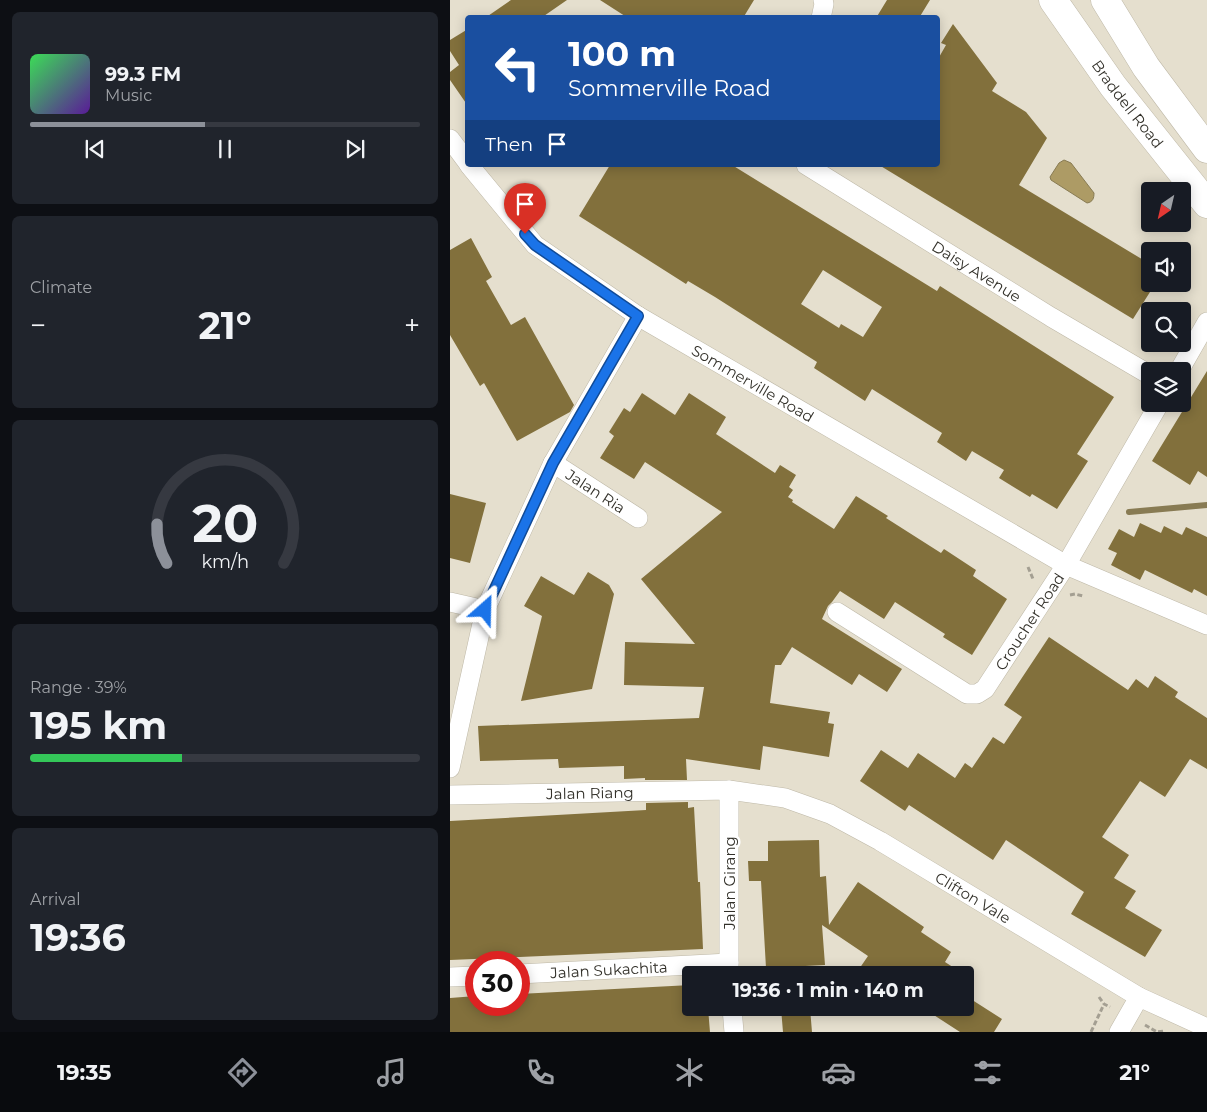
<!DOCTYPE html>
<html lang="en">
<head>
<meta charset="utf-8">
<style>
	body { margin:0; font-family:Montserrat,sans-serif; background:#20242c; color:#f1f3f6; height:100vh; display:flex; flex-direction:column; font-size:19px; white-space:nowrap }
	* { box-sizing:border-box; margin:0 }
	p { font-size:16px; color:#9ea1a6 }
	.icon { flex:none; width:28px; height:28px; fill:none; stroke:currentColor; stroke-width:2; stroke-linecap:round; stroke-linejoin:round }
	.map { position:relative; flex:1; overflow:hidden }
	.drawer { display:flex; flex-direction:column; gap:12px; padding:12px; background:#0d0f14; width:450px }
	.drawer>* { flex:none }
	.top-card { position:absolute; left:15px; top:15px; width:475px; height:152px; border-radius:5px; box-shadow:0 2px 12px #0003; background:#1a4fa0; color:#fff; overflow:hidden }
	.needle { width:32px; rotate:214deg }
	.fabs { position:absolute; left:691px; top:182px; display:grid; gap:10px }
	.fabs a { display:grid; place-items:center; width:50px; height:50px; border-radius:5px; background:#171b24; box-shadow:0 2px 12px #0003; font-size:25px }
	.speed { position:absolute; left:15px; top:951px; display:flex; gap:10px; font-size:25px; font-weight:700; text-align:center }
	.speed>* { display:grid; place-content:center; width:65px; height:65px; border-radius:50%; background:#171b24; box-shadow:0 2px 12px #0003; line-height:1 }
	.speed .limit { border:8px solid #d22; background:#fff; color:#111 }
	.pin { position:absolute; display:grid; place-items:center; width:42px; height:42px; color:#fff; margin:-51px -21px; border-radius:50% 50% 50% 0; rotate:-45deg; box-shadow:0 0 5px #0007 }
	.pin .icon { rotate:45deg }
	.me { position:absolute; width:55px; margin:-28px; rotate:25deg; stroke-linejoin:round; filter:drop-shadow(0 0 4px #0008) }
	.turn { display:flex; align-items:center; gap:18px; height:105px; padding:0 20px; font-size:22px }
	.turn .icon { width:65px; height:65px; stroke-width:2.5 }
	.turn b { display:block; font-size:35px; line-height:42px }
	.then { display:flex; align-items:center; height:48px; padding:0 20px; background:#0003; gap:10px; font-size:19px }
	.big { font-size:38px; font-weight:700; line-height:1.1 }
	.drawer .tile { flex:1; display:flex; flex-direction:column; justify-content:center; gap:8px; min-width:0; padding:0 18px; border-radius:8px; background:#20242c }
	.drawer .dial { align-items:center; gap:0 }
	.dial svg { height:130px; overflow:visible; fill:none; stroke:#363941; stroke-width:7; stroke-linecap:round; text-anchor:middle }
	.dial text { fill:#f1f3f6; stroke:none }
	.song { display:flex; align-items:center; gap:15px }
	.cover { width:60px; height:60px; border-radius:8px; background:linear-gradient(135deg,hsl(130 70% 55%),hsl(270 70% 35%)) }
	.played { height:5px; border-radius:2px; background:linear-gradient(90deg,#8c9099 45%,#363941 45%) }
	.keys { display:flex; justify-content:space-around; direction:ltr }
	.heat { display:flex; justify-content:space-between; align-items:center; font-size:28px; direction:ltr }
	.charge { height:8px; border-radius:4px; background:linear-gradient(90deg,#34c759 39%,#363941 0) }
	.trip { position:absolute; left:232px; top:966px; width:292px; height:50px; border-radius:5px; background:#171b24; box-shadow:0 2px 12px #0003; font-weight:700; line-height:50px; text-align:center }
	.dock { display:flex; height:80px; justify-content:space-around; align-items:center; background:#090b0e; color:#9ea1a6 }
	.dock .icon { width:35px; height:35px }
	.dock .selected { color:#8c9099 }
	.dock b { font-size:22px; color:#f1f3f6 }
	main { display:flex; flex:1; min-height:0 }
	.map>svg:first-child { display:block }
</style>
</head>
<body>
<main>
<section class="drawer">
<div class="tile">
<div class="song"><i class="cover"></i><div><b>99.3 FM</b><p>Music</p></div></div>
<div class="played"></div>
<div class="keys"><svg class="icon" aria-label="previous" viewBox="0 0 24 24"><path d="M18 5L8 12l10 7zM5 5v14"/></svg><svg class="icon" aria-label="pause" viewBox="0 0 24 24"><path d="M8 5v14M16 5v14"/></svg><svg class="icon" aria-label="next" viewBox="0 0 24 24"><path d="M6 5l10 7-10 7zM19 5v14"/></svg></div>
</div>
<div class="tile"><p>Climate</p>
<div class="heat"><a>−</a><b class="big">21°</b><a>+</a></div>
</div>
<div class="tile dial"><svg viewBox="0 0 100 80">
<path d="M14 69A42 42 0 1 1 86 69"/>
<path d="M14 69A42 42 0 0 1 8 45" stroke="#8c9099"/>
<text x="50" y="56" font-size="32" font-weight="700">20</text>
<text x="50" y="72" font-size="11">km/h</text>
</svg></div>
<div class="tile"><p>Range · 39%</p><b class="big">195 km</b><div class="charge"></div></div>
<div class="tile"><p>Arrival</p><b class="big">19:36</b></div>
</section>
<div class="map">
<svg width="757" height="1032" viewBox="0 0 757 1032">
	<rect width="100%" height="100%" fill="#e5dfce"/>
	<path fill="#ad9b65" stroke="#887b53" d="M 614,160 L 621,163 L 644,193 C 644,198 643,202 637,203 L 601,180 L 600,177 L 609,163 Z"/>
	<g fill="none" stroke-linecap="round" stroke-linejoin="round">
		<path stroke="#887b53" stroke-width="6" d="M 679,512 L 757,505"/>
	</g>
	<path fill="#82703c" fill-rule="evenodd" d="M 61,0 L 117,0 L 91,18 L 35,18 Z
		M 150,0 L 304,0 L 293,18 L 178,18 Z
		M 437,0 L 480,0 L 469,18 L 426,18 Z
		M 503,24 L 547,83 L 542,91 L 576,112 L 597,138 L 569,185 L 700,264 L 700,292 L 683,319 L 429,165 L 488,165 L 488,59 L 496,45 L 491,43 Z
		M 18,29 L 18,106 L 0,80 L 0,72 L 9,65 L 0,51 L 0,40 Z
		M 160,165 L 282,165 L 487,291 L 490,286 L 664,397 L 627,454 L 638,461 L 607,509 L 582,494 L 580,497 L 549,478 L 554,470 L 522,451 L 516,461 L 487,442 L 492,433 L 422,389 L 415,401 L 364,368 L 367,362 L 265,297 L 238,281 L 236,284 L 129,216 ZM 373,270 L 432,307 L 413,337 L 391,324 L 389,328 L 351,304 Z
		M 21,238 L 42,277 L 36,281 L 61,325 L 75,317 L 124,405 L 120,412 L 67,441 L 34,383 L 30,386 L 0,335 L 0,250 Z
		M 757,371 L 757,477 L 748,471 L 740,485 L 702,461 Z
		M 192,393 L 225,415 L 239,393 L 276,417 L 266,434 L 325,473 L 330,465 L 346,475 L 339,487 L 343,490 L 338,497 L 343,500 L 342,502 L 384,529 L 406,496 L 438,516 L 436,518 L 491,553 L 494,549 L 526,570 L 523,576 L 557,599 L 522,655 L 493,637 L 495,634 L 445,602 L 434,619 L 390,591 L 382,602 L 378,606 L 372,619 L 452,669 L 437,692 L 409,674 L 402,685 L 342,647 L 331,665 L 325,665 L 320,703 L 380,712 L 378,723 L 384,724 L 379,757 L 313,746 L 310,770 L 236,759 L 237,780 L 195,780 L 195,778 L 174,779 L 174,766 L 109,768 L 108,759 L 30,761 L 28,726 L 249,718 L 254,687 L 174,685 L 175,642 L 245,644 L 191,579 L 272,512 L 195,462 L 184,479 L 150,458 L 164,436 L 159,432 L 174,408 L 180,412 Z
		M 0,494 L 36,503 L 20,563 L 0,558 Z
		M 690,523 L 711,533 L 714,526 L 732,535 L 736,527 L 757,537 L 757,596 L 744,589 L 742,593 L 695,570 L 690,580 L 661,565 L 667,553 L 658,549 L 669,529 L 684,537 Z
		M 138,572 L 159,585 L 164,594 L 142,689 L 71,701 L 92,616 L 74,606 L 91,576 L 124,595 Z
		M 599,637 L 678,690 L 686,679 L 698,688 L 705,676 L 728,692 L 725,697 L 757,718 L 757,769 L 740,759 L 715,797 L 690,781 L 652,837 L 679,855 L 664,878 L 686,891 L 675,908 L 712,930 L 695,957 L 621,914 L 634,892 L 556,840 L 543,860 L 459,805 L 455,811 L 410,781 L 431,750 L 458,768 L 468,753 L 505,778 L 515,763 L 522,768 L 543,737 L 554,744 L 572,717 L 554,705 Z
		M 238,802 L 238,808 L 244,807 L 248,882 L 250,882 L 253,949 L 0,960 L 0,821 L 196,810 L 196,803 Z
		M 369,840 L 370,877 L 376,876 L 379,925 L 408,882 L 474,927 L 471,932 L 501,952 L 495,962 L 515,975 L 405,975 L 418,956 L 372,925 L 375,965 L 316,968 L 311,881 L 299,881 L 298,861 L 318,861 L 318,841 Z
		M 241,985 L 241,1008 L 258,1008 L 260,1032 L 0,1032 L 0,998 L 26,996 L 26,1005 L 69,1005 L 69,994 Z
		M 516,996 L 552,1019 L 544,1032 L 510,1032 L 473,1008 L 516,1008 Z
		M 331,1008 L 360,1008 L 362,1032 L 333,1032 Z"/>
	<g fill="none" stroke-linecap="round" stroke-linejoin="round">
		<defs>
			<g id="minor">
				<path d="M 371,18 L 374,4 L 373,0"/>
				<path d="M 0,139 L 18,163"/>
				<path id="s1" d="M 19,165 L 85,245 L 188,316 L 616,565 L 757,625"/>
				<path id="s2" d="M 356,165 L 601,317 L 700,375"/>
				<path d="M 729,371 L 757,322"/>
				<path id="s3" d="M 103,463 L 188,518"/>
				<path d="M 0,602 L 35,610"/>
				<path id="s4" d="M 387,612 L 517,694 L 527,694 L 535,689 L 616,565 L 709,404"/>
				<path d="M 0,768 L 35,610 L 103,463 L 188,316"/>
				<path d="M 279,790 L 279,974"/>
				<path id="s5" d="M 0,795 L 279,790 L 335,798 L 380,814 L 430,841 L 689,997 L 757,1028"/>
				<path id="s6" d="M 69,974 L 279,963"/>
				<path d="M 0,977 L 26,976"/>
				<path d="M 282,1008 L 284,1032"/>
				<path d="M 669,1032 L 689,997"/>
			</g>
			<g id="trunk">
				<path id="s7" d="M 603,0 L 663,86 L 757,204"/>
				<path d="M 655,0 L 696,67 L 757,149"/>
			</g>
		</defs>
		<use href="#minor" stroke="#beb8a7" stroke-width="20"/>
		<use href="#trunk" stroke="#beb8a7" stroke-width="29"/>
		<path stroke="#a49f92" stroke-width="3" stroke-dasharray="5 2.5" stroke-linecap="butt" d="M 578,567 L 583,579
			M 620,595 L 625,594 L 633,596
			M 649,997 L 654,1004 L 660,1007
			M 695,1025 L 707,1032 L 714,1031
			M 641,1032 L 654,1004"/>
		<use href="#minor" stroke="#fff" stroke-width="19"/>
		<use href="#trunk" stroke="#fff" stroke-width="28"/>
	</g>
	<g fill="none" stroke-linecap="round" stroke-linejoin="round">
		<defs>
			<path id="route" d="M 35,610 L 103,463 L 188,316 L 85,245 L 75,234"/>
		</defs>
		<use href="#route" stroke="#114b97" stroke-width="12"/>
		<use href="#route" stroke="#1a73e8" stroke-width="9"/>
	</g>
	<g text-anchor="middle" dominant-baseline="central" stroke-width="5" stroke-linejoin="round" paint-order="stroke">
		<g font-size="15" fill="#323029" stroke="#fff">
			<text stroke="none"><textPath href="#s7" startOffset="128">Braddell Road</textPath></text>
			<text stroke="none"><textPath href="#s2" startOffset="201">Daisy Avenue</textPath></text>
			<text stroke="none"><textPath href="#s1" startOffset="362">Sommerville Road</textPath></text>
			<text stroke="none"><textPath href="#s3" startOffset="51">Jalan Ria</textPath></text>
			<text stroke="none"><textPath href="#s4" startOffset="254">Croucher Road</textPath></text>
			<text stroke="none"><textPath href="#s5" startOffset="140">Jalan Riang</textPath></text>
			<text transform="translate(279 883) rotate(-90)">Jalan Girang</text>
			<text stroke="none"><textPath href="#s5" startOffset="549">Clifton Vale</textPath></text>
			<text stroke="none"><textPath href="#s6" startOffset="90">Jalan Sukachita</textPath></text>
		</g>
	</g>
</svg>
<div class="fabs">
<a><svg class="needle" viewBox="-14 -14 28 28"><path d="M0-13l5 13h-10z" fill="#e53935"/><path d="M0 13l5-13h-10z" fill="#9ea1a6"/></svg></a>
<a><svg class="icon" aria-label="sound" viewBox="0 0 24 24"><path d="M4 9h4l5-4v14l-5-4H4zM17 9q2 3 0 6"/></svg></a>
<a><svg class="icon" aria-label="search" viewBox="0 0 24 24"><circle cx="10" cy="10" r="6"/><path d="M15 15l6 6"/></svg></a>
<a><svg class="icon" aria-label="layers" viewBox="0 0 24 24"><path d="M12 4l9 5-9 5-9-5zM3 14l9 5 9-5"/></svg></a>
</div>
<div class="speed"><div class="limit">30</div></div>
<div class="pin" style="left:75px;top:234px;background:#d93025"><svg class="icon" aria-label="arrive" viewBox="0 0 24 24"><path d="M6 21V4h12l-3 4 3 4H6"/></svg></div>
<svg class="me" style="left:35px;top:610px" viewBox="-20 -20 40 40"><path d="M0-17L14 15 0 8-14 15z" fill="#1a73e8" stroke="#fff" stroke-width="4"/></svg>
<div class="trip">19:36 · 1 min · 140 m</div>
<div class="top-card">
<div class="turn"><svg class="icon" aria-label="left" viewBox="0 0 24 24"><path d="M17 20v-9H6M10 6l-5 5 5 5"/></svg><div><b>100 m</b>Sommerville Road</div></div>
<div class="then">Then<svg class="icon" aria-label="arrive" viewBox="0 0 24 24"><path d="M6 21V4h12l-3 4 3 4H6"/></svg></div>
</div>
</div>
</main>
<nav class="dock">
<b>19:35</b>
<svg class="icon selected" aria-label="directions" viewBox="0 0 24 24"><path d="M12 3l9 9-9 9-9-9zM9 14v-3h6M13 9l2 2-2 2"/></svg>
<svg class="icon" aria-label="music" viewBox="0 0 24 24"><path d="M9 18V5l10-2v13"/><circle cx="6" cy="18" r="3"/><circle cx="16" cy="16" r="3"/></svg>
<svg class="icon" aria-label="phone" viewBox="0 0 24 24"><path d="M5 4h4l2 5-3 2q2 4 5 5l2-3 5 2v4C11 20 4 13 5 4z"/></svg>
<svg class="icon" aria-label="climate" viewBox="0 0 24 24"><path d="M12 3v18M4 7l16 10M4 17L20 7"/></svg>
<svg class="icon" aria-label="car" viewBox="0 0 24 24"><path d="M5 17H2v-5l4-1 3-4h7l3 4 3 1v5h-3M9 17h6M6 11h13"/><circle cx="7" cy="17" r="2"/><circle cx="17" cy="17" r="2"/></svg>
<svg class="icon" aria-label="filters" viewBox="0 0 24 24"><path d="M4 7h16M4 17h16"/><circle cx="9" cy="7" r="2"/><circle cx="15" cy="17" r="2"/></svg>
<b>21°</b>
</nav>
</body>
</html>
